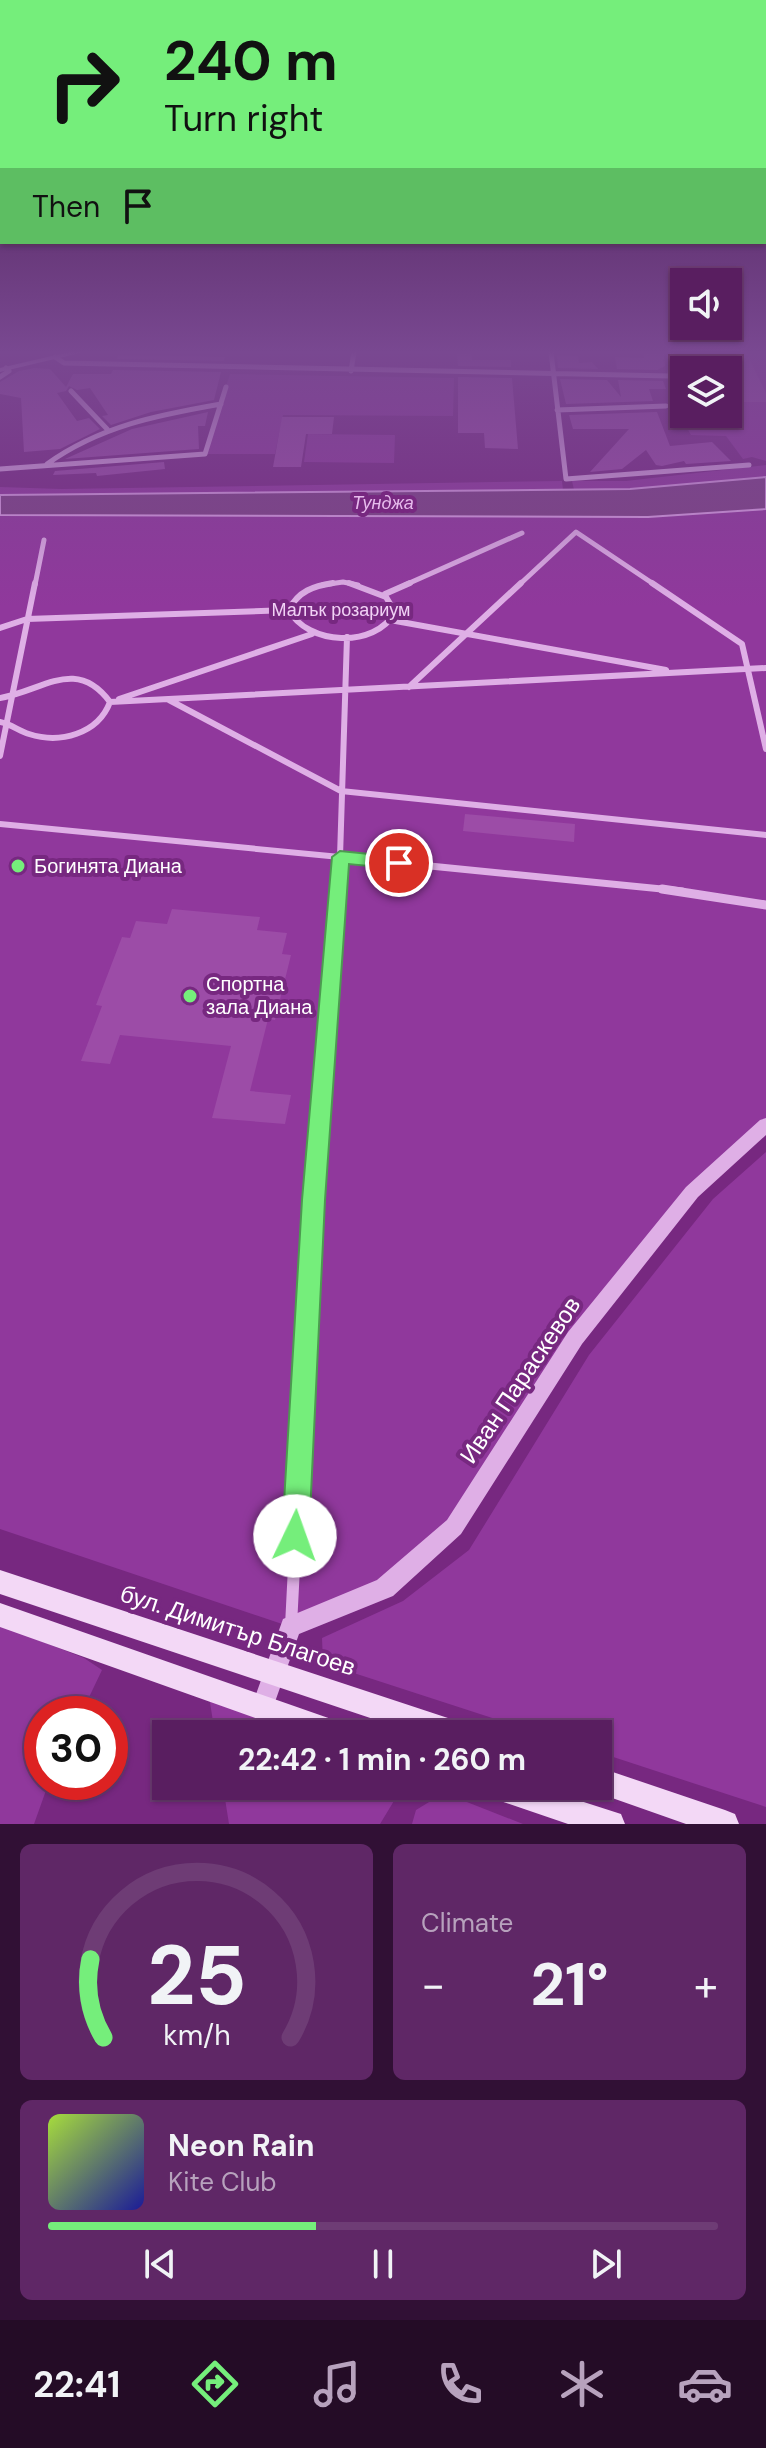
<!DOCTYPE html>
<html lang="en">
<head>
<meta charset="utf-8">
<style>
	body { margin:0; font-family:"DM Sans",sans-serif; background:#5f2766; color:#f1f3f6; height:100vh; display:flex; flex-direction:column; font-size:30px; white-space:nowrap }
	* { box-sizing:border-box; margin:0 }
	p { font-size:26px; color:#b7a2bd }
	.icon { flex:none; width:44px; height:44px; fill:none; stroke:currentColor; stroke-width:2; stroke-linecap:round; stroke-linejoin:round }
	.map { position:relative; height:1824px; overflow:hidden }
	.drawer { display:flex; flex-direction:column; gap:20px; padding:20px; background:#311035; flex:1 }
	.drawer>* { flex:none }
	.guide { position:absolute; left:0px; top:0px; width:766px; height:244px; box-shadow:0 2px 6px #0004,0 0 0 2px #6e3c75; background:#75ee7b; color:#111; overflow:hidden }
	.buttons { position:absolute; left:670px; top:268px; display:grid; gap:16px }
	.buttons a { display:grid; place-items:center; width:72px; height:72px; border-radius:0px; background:#591e60; box-shadow:0 2px 6px #0004,0 0 0 2px #6e3c75; font-size:40px }
	.speed { position:absolute; left:24px; top:1696px; display:flex; gap:16px; font-size:40px; font-weight:700; text-align:center }
	.speed>* { display:grid; place-content:center; width:104px; height:104px; border-radius:50%; background:#591e60; box-shadow:0 2px 6px #0004,0 0 0 2px #6e3c75; line-height:1 }
	.speed .limit { border:12px solid #d22; background:#fff; color:#111 }
	.pin { position:absolute; display:grid; place-items:center; width:68px; height:68px; color:#fff; margin:-34px; border:4px solid #fff; border-radius:50%; box-shadow:0 2px 8px #0007 }
	.me { position:absolute; width:88px; margin:-44px; rotate:3deg; stroke-linejoin:round; filter:drop-shadow(0 0 6px #0008) }
	.turn { display:flex; align-items:center; gap:28px; height:168px; padding:0 32px; font-size:36px }
	.turn .icon { width:104px; height:104px; stroke-width:2.5 }
	.turn b { display:block; font-size:56px; line-height:68px }
	.then { display:flex; align-items:center; height:76px; padding:0 32px; background:#0003; gap:16px; font-size:30px }
	.big { font-size:60px; font-weight:700; line-height:1.1 }
	.drawer .tile { flex:1; display:flex; flex-direction:column; justify-content:center; gap:12px; min-width:0; padding:0 28px; border-radius:12px; background:#5f2766 }
	.drawer .dial { align-items:center; gap:0 }
	.dial svg { height:208px; overflow:visible; fill:none; stroke:#6e3c75; stroke-width:7; stroke-linecap:round; text-anchor:middle }
	.dial text { fill:#f1f3f6; stroke:none }
	.song { display:flex; align-items:center; gap:24px }
	.cover { width:96px; height:96px; border-radius:12px; background:linear-gradient(135deg,hsl(80 70% 55%),hsl(240 70% 35%)) }
	.played { height:8px; border-radius:4px; background:linear-gradient(90deg,#75ee7b 40%,#6e3c75 40%) }
	.keys { display:flex; justify-content:space-around; direction:ltr }
	.heat { display:flex; justify-content:space-between; align-items:center; font-size:44px; direction:ltr }
	.drawer .tiles { flex:1; display:grid; gap:20px; grid-template-columns:1fr 1fr }
	.tile:last-child { grid-column:span 2 }
	.trip { position:absolute; left:152px; top:1720px; width:460px; height:80px; border-radius:0px; background:#591e60; box-shadow:0 2px 6px #0004,0 0 0 2px #6e3c75; font-weight:700; line-height:80px; text-align:center }
	.tabs { display:flex; height:128px; justify-content:space-around; align-items:center; background:#240c26; color:#b7a2bd }
	.tabs .icon { width:56px; height:56px }
	.tabs .active { color:#75ee7b }
	.tabs b { font-size:36px; color:#f1f3f6 }
	.map>svg:first-child { display:block }
</style>
</head>
<body>
<div class="map">
<svg width="766" height="1824" viewBox="0 0 766 1824">
	<rect width="100%" height="100%" fill="#772880"/>
	<path fill="#90389c" fill-rule="evenodd" d="M 672,352 L 766,352 L 766,461 L 752,457 L 743,459 L 726,436 L 691,435 L 670,398 ZM 684,370 L 728,370 L 728,414 L 684,414 Z
		M 230,374 L 454,378 L 453,416 L 283,415 L 275,454 L 205,454 Z
		M 308,434 L 395,435 L 394,463 L 304,462 Z
		M 766,465 L 766,477 L 630,489 L 574,490 L 572,481 L 626,481 Z
		M 562,481 L 563,490 L 0,495 L 0,487 L 61,489 Z
		M 766,509 L 766,1125 L 692,1192 L 575,1338 L 454,1527 L 385,1588 L 291,1627 L 0,1529 L 0,515 L 648,517 Z
		M 766,1152 L 766,1807 L 598,1752 L 598,1734 L 542,1734 L 323,1663 L 322,1638 L 403,1601 L 469,1550 L 589,1355 L 713,1199 Z
		M 0,1625 L 84,1658 L 102,1670 L 81,1714 L 42,1714 L 42,1782 L 49,1782 L 34,1824 L 0,1824 Z
		M 208,1690 L 336,1734 L 215,1734 Z
		M 223,1786 L 403,1786 L 380,1824 L 229,1824 Z
		M 444,1793 L 523,1824 L 412,1824 L 416,1810 Z"/>
	<path fill="#7c4283" stroke="#dda4e6" stroke-width="2" d="M 766,477 L 766,509 L 648,517 L 0,515 L 0,495 L 630,489 Z"/>
	<path fill="#9c4ca7" d="M 457,352 L 471,352 L 472,360 L 511,360 L 511,367 L 458,366 Z
		M 644,352 L 664,352 L 665,366 L 657,370 L 617,369 L 615,357 L 644,358 Z
		M 714,352 L 746,352 L 766,393 L 766,402 L 736,402 L 728,383 L 728,370 L 722,370 Z
		M 118,355 L 193,356 L 225,357 L 224,361 L 117,359 Z
		M 557,355 L 578,356 L 579,363 L 592,362 L 598,369 L 558,368 Z
		M 34,368 L 50,369 L 66,387 L 73,374 L 111,374 L 113,370 L 221,372 L 214,400 L 151,412 L 111,425 L 102,416 L 108,415 L 90,388 L 77,390 L 69,386 L 66,391 L 57,393 L 77,421 L 89,418 L 100,429 L 60,449 L 24,452 L 21,398 L 0,394 L 0,382 L 19,371 Z
		M 458,377 L 512,378 L 518,449 L 485,448 L 484,433 L 458,433 Z
		M 560,379 L 607,380 L 621,397 L 618,380 L 663,381 L 666,389 L 649,389 L 653,401 L 566,404 Z
		M 208,412 L 205,426 L 198,426 L 199,449 L 65,459 L 132,429 Z
		M 657,412 L 670,446 L 712,442 L 731,461 L 686,464 L 684,461 L 662,466 L 656,465 L 646,450 L 622,469 L 590,472 L 629,429 L 573,429 L 569,415 Z
		M 282,417 L 334,417 L 332,434 L 306,434 L 301,467 L 273,467 Z
		M 164,462 L 165,469 L 97,476 L 96,473 L 53,475 L 55,471 Z
		M 465,814 L 575,824 L 574,842 L 463,831 Z
		M 172,909 L 260,917 L 257,930 L 287,933 L 282,954 L 291,955 L 275,1020 L 268,1019 L 250,1091 L 291,1095 L 285,1124 L 212,1118 L 231,1046 L 120,1035 L 110,1064 L 81,1061 L 102,1006 L 96,1005 L 122,937 L 130,938 L 136,921 L 167,924 Z"/>
	<g fill="none" stroke-linecap="round" stroke-linejoin="round">
		<path stroke="#dfafe6" stroke-width="5" d="M 35,585 L 44,540
			M 322,585 L 343,582 L 358,585
			M 405,585 L 522,533
			M 519,585 L 576,532 L 655,585"/>
		<path stroke="#dfafe6" stroke-width="6" d="M 333,583 C 314,586 298,591 289,610 C 307,645 375,649 395,612 L 386,597 L 349,583
			M 652,583 L 742,644 L 766,749
			M 385,594 L 410,583
			M 390,620 L 666,670
			M 0,628 L 27,619 L 289,610
			M 409,687 L 521,583
			M 0,698 C 43,691 76,656 110,702 C 98,734 60,744 29,734 C 19,731 11,724 0,722
			M 119,699 L 312,634
			M 169,700 L 341,791 L 766,835
			M 110,702 L 766,668
			M 0,756 L 35,583
			M 0,824 L 340,857 L 347,637"/>
		<path stroke="#dfafe6" stroke-width="5" d="M 551,352 L 566,479 L 749,465
			M 55,357 L 64,363 L 670,376 L 672,352
			M 351,371 L 354,352
			M 0,377 L 9,371 L 6,368
			M 71,391 L 107,429
			M 557,410 L 666,406
			M 47,464 C 100,426 158,415 221,404
			M 0,469 L 205,454 L 226,387"/>
		<path stroke="#dfafe6" stroke-width="7" d="M 337,891 L 340,857 L 682,891"/>
		<path stroke="#dfafe6" stroke-width="9" d="M 662,889 L 766,905
			M 308,1294 L 337,889"/>
		<path stroke="#dfafe6" stroke-width="12" d="M 291,1626 L 308,1292"/>
		<path fill="#dfafe6" fill-rule="evenodd" d="M 69,352 L 84,352 L 0,372 L 0,368 Z
			M 766,1118 L 766,1135 L 698,1197 L 582,1344 L 461,1534 L 393,1596 L 299,1634 L 270,1716 L 262,1719 L 254,1716 L 251,1708 L 283,1619 L 377,1580 L 447,1520 L 568,1332 L 686,1187 L 760,1120 Z"/>
		<path fill="#f3d8f6" fill-rule="evenodd" d="M 0,1570 L 457,1721 L 466,1725 L 470,1734 L 418,1734 L 0,1594 Z
			M 0,1603 L 337,1721 L 346,1725 L 350,1734 L 300,1734 L 0,1627 Z
			M 598,1767 L 725,1810 L 735,1814 L 739,1824 L 686,1824 L 598,1793 L 589,1789 L 587,1786 L 598,1786 Z
			M 479,1786 L 534,1786 L 621,1814 L 625,1824 L 568,1824 L 483,1795 Z"/>
	</g>
	<linearGradient id="sky" x2="0" y2="1"><stop stop-color="#411646"/><stop offset="0.58" stop-color="#794891"/><stop offset="1" stop-color="#794891" stop-opacity="0"/></linearGradient>
	<rect width="766" height="607" fill="url(#sky)"/>
	<path fill="#75ee7b" stroke="#4c9b50" stroke-width="2" d="M 340,851 L 399,857 L 408,863 L 399,869 L 349,864 L 325,1200 L 309,1536 L 305,1545 L 295,1549 L 286,1545 L 282,1536 L 302,1200 L 332,857 Z"/>
	<g fill="#75ee7b" stroke="#772880" stroke-width="3">
		<circle cx="18" cy="866" r="8"/>
		<circle cx="190" cy="996" r="8"/>
	</g>
	<g text-anchor="middle" dominant-baseline="central" stroke-width="8" stroke-linejoin="round" paint-order="stroke">
		<g font-size="18" font-style="italic" fill="#e7bbed" stroke="#772880">
			<text x="383" y="503">Тунджа</text>
		</g>
		<g font-size="18" fill="#f1d2f5" stroke="#772880">
			<text x="341" y="610">Малък розариум</text>
		</g>
		<g font-size="20" fill="#fff" stroke="#772880" text-anchor="start">
			<text x="34" y="866">Богинята Диана</text>
			<text x="206" y="984">Спортна<tspan x="206" dy="23">зала Диана</tspan></text>
		</g>
		<g font-size="24" fill="#fff" stroke="#772880">
			<text transform="translate(520 1380) rotate(-56)">Иван Параскевов</text>
			<text transform="translate(238 1630) rotate(18)">бул. Димитър Благоев</text>
		</g>
	</g>
</svg>
<div class="buttons">
<a><svg class="icon" aria-label="sound" viewBox="0 0 24 24"><path d="M4 9h4l5-4v14l-5-4H4zM17 9q2 3 0 6"/></svg></a>
<a><svg class="icon" aria-label="layers" viewBox="0 0 24 24"><path d="M12 4l9 5-9 5-9-5zM3 14l9 5 9-5"/></svg></a>
</div>
<div class="speed"><div class="limit">30</div></div>
<div class="pin" style="left:399px;top:863px;background:#d93025"><svg class="icon" aria-label="arrive" viewBox="0 0 24 24"><path d="M6 21V4h12l-3 4 3 4H6"/></svg></div>
<svg class="me" style="left:295px;top:1536px" viewBox="-20 -20 40 40"><circle r="19" fill="#fff"/><path d="M0-13L10 11 0 6-10 11z" fill="#75ee7b"/></svg>
<div class="trip">22:42 · 1 min · 260 m</div>
<div class="guide">
<div class="turn"><svg class="icon" aria-label="right" viewBox="0 0 24 24"><path d="M7 20v-9h11M14 6l5 5-5 5"/></svg><div><b>240 m</b>Turn right</div></div>
<div class="then">Then<svg class="icon" aria-label="arrive" viewBox="0 0 24 24"><path d="M6 21V4h12l-3 4 3 4H6"/></svg></div>
</div>
</div>
<section class="drawer">
<div class="tiles">
<div class="tile dial"><svg viewBox="0 0 100 80">
<path d="M14 69A42 42 0 1 1 86 69"/>
<path d="M14 69A42 42 0 0 1 9 39" stroke="#75ee7b"/>
<text x="50" y="56" font-size="32" font-weight="700">25</text>
<text x="50" y="72" font-size="11">km/h</text>
</svg></div>
<div class="tile"><p>Climate</p>
<div class="heat"><a>−</a><b class="big">21°</b><a>+</a></div>
</div>
<div class="tile">
<div class="song"><i class="cover"></i><div><b>Neon Rain</b><p>Kite Club</p></div></div>
<div class="played"></div>
<div class="keys"><svg class="icon" aria-label="previous" viewBox="0 0 24 24"><path d="M18 5L8 12l10 7zM5 5v14"/></svg><svg class="icon" aria-label="pause" viewBox="0 0 24 24"><path d="M8 5v14M16 5v14"/></svg><svg class="icon" aria-label="next" viewBox="0 0 24 24"><path d="M6 5l10 7-10 7zM19 5v14"/></svg></div>
</div>
</div>
</section>
<nav class="tabs">
<b>22:41</b>
<svg class="icon active" aria-label="directions" viewBox="0 0 24 24"><path d="M12 3l9 9-9 9-9-9zM9 14v-3h6M13 9l2 2-2 2"/></svg>
<svg class="icon" aria-label="music" viewBox="0 0 24 24"><path d="M9 18V5l10-2v13"/><circle cx="6" cy="18" r="3"/><circle cx="16" cy="16" r="3"/></svg>
<svg class="icon" aria-label="phone" viewBox="0 0 24 24"><path d="M5 4h4l2 5-3 2q2 4 5 5l2-3 5 2v4C11 20 4 13 5 4z"/></svg>
<svg class="icon" aria-label="climate" viewBox="0 0 24 24"><path d="M12 3v18M4 7l16 10M4 17L20 7"/></svg>
<svg class="icon" aria-label="car" viewBox="0 0 24 24"><path d="M5 17H2v-5l4-1 3-4h7l3 4 3 1v5h-3M9 17h6M6 11h13"/><circle cx="7" cy="17" r="2"/><circle cx="17" cy="17" r="2"/></svg>
</nav>
</body>
</html>
